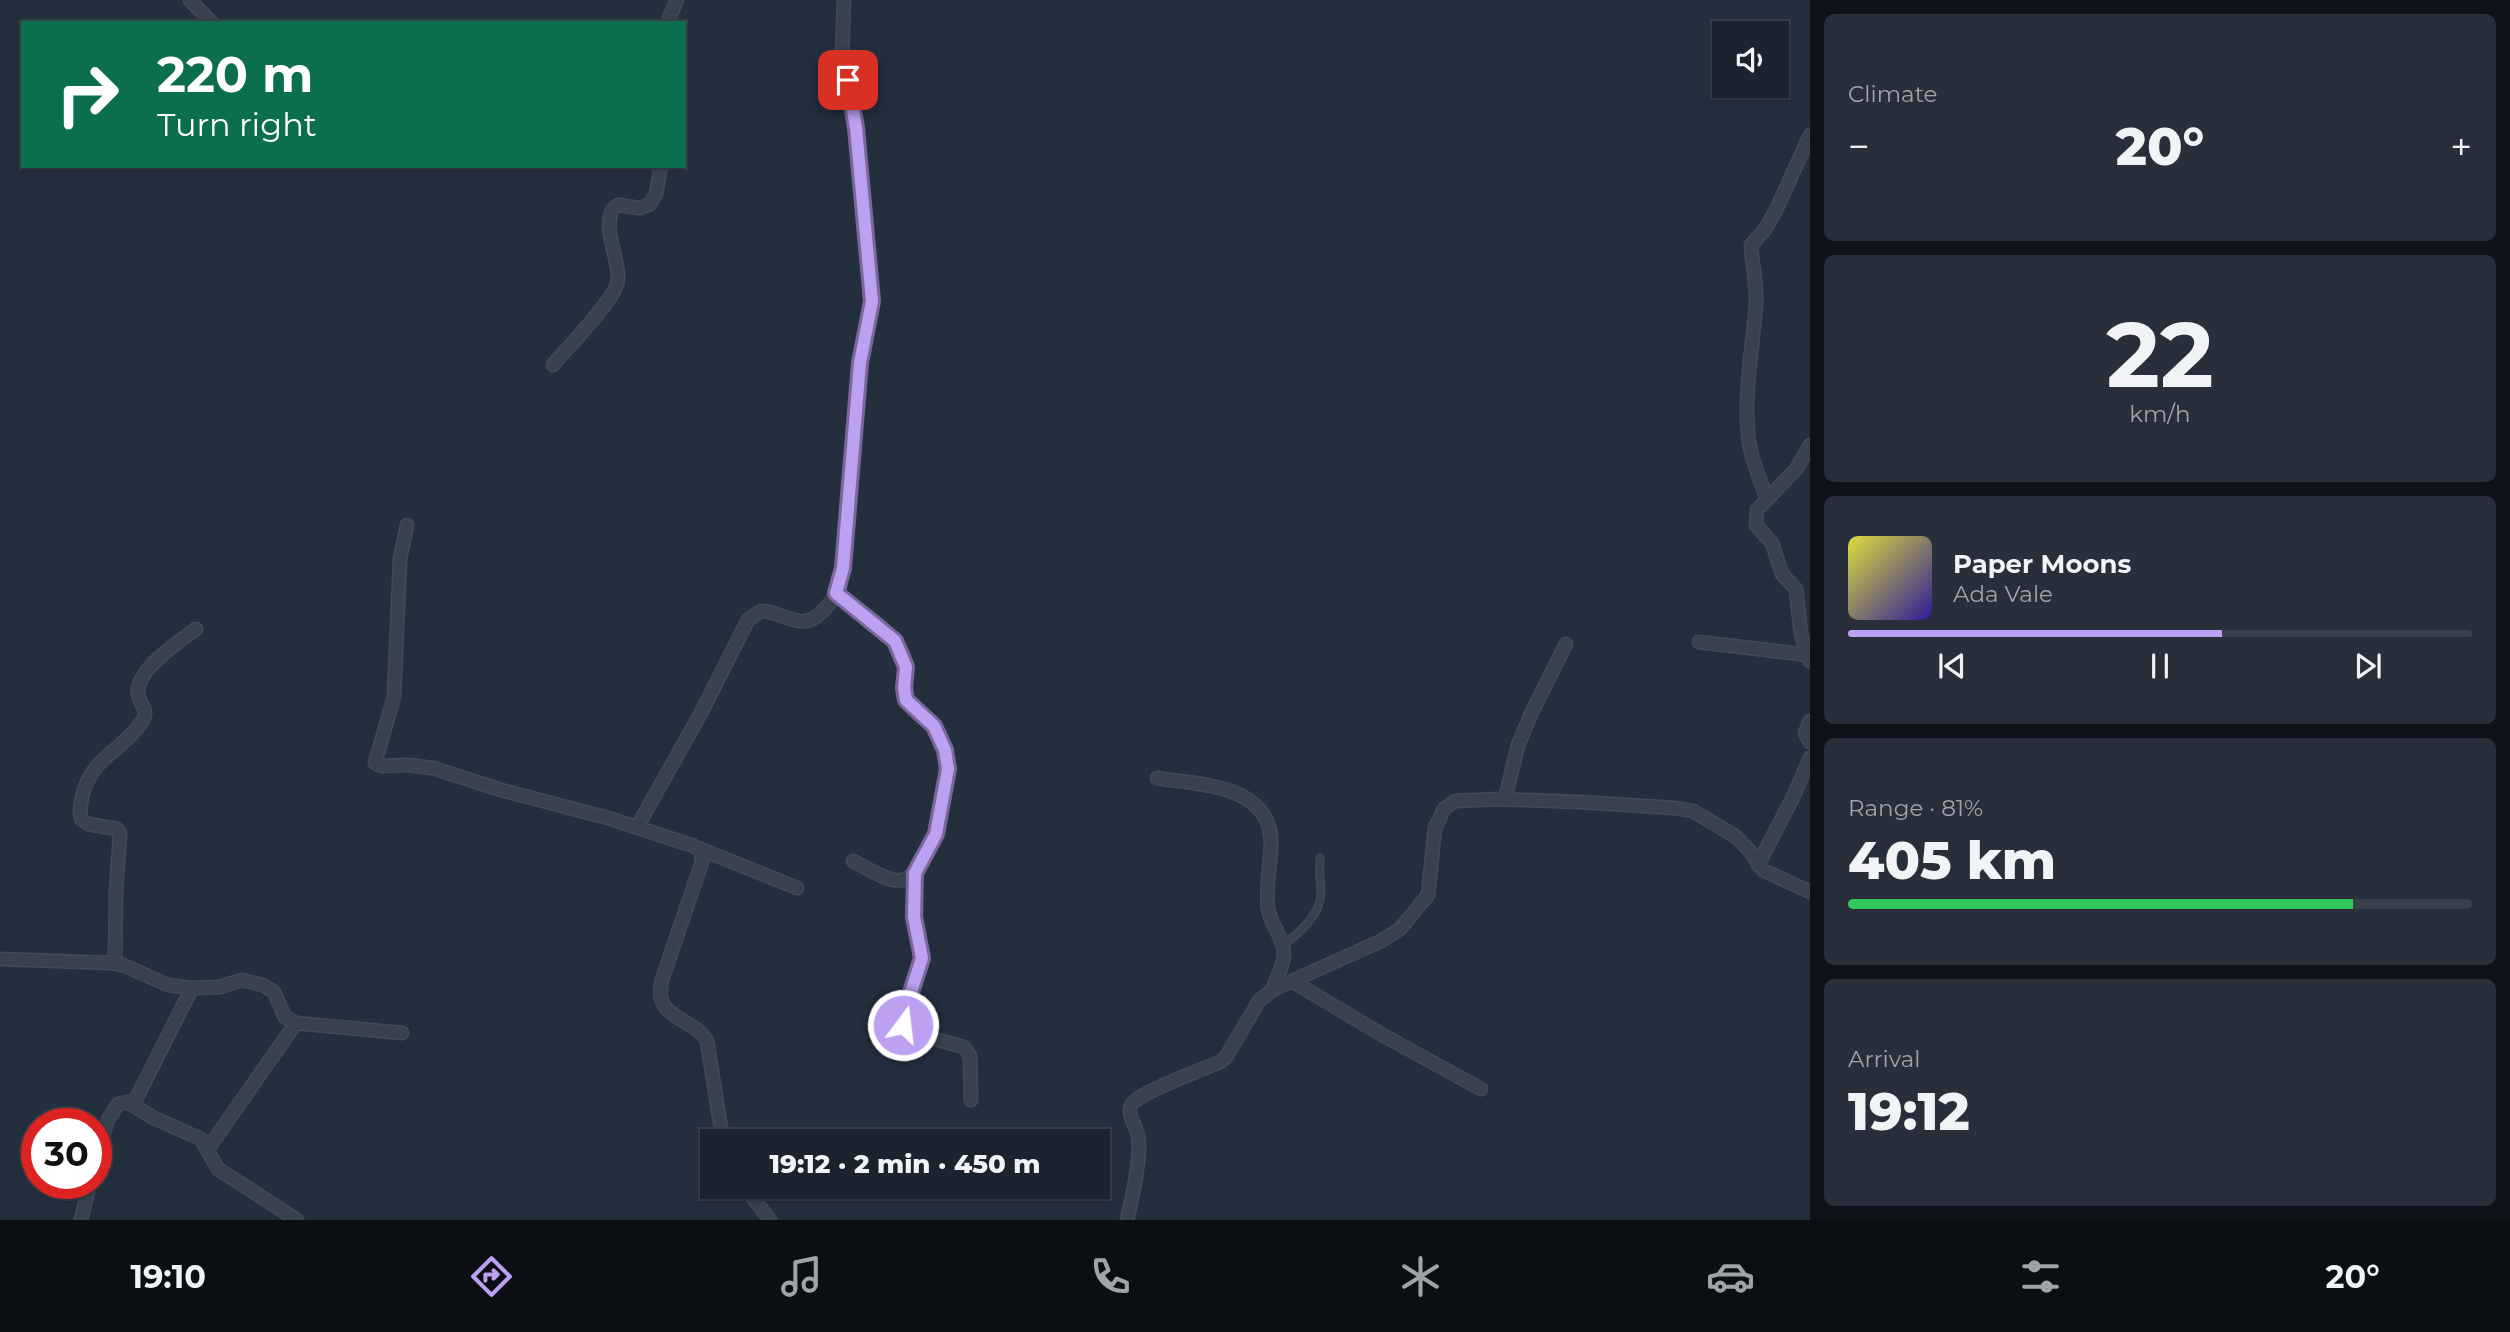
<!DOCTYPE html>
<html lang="en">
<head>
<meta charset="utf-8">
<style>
	body { margin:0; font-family:Montserrat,sans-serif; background:#282f3a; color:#f1f3f6; height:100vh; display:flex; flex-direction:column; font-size:26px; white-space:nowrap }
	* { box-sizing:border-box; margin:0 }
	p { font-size:23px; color:#a0a4aa }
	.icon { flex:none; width:38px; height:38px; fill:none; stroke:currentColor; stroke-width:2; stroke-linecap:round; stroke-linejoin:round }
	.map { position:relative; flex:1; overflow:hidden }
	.details { display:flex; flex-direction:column; gap:14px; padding:14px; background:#0f1319; width:700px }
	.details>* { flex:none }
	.hud { position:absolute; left:21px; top:21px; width:665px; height:147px; border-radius:0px; box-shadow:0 2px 5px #0004,0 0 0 2px #39404a; background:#0b6e4f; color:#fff; overflow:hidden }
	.controls { position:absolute; left:1712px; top:21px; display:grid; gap:14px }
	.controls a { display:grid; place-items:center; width:77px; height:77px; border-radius:0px; background:#1b232e; box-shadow:0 2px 5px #0004,0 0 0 2px #39404a; font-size:35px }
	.speed { position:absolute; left:21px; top:1108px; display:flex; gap:14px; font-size:35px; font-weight:700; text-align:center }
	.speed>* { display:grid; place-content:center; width:91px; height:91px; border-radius:50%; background:#1b232e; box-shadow:0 2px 5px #0004,0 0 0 2px #39404a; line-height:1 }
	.speed .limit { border:10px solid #d22; background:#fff; color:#111 }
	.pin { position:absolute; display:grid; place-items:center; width:60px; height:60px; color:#fff; margin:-30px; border-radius:14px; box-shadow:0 4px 10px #0006 }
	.me { position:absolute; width:77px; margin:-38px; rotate:15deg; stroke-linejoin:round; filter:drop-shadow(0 0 5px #0008) }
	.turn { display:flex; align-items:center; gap:24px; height:147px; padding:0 21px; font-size:32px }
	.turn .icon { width:91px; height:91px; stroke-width:2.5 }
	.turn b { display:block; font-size:49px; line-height:60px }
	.big { font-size:52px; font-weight:800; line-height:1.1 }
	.details .widget { flex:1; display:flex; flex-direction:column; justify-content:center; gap:10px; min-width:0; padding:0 24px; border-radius:10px; background:#282f3a }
	.details .dial { align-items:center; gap:0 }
	.dial b { font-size:91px; line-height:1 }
	.song { display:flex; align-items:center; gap:21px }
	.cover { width:84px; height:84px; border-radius:10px; background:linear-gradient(135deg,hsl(60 70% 55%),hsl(250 70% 35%)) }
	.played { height:7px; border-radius:4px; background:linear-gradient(90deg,#bca0f2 60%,#39404a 60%) }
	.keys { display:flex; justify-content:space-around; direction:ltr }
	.heat { display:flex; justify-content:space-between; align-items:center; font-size:38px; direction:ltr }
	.charge { height:10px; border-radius:5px; background:linear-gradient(90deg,#34c759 81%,#39404a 0) }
	.trip { position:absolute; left:700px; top:1129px; width:410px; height:70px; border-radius:0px; background:#1b232e; box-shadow:0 2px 5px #0004,0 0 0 2px #39404a; font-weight:800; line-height:70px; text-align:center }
	.tabs { display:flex; height:112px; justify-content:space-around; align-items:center; background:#0b0e12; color:#a0a4aa }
	.tabs .icon { width:49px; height:49px }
	.tabs .active { color:#bca0f2 }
	.tabs b { font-size:32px; color:#f1f3f6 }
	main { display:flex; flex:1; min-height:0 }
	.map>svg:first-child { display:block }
</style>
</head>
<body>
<main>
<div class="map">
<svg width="1810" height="1220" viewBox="0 0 1810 1220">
	<rect width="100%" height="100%" fill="#242f3e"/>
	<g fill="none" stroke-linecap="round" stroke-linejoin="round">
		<defs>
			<path id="lane" d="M 1283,945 C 1299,933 1321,915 1321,892 C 1320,880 1319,871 1320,858"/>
			<path id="street" d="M 190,0 L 212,23
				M 667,23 L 677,0
				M 553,365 C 567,348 617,298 618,280 C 619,257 603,232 612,210 L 618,205 L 640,208 L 650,204 L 656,194 L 661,166
				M 1810,445 L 1797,468 L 1757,510 L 1756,525 L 1772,543 L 1782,574 L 1796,589 L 1801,635 L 1810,661
				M 1767,500 C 1760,478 1749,455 1748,433 C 1744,390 1753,346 1756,304 C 1757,283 1752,265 1751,245 L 1766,228 L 1777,208 L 1810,135
				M 407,525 L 400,559 L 394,697 L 375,763 L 382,766 L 407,765 L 433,768 L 501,790 L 608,818 L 694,846 L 701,851 L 702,862 L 662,980 C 652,1020 691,1015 707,1041 L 723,1141
				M 836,593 C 859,611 901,634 906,664 C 908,676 901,689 907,701 C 916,717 935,722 942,740 C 954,768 937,872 902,880 C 888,883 866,867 853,861
				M 1699,642 L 1808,655
				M 1810,721 L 1805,733 L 1810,742
				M 1157,778 C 1200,785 1271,784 1271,843 C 1271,865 1265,887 1268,908 C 1270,925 1284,937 1284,954 C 1284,965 1276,979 1272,990
				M 1505,799 L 1518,745 L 1531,714 L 1566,644
				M 637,827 L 701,713 L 748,620 L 761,611 C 775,611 785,619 799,621 C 817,625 833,600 840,586 L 860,363 L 872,301 L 857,128 L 850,87 L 842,57 L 844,0
				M 698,848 L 797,888
				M 1758,865 L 1793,797 L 1810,758
				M 915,873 L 914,917 L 922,958 L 905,1011 L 903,1025 L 909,1032 L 964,1047 L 970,1056 L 971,1100
				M 0,959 L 111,963 L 123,965 L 168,985 L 192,988 L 219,987 L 242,980 L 263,985 L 274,992 L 285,1017 L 296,1023 L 402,1033
				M 115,963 L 116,891 L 120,833 L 117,829 L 88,824 L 81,819 C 79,810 81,802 83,793 C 94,755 124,750 143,720 C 149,709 140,705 138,695 C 134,671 179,641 196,629
				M 1292,981 L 1379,1033 L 1481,1089
				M 133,1105 L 192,988
				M 207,1150 L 296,1023
				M 96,1156 L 108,1120 L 118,1104 L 127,1102 L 154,1118 L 201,1139 L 218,1169 L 297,1220
				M 744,1186 L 770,1220
				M 81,1220 L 90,1183
				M 1127,1220 C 1132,1199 1142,1156 1138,1135 C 1136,1125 1126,1114 1132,1104 C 1142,1091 1202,1070 1220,1062 L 1226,1057 L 1259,1001 L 1272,990 L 1381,941 L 1400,929 L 1428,895 L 1435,828 L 1444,809 L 1455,801 L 1498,799 L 1580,802 L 1674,808 L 1693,811 L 1735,836 L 1749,850 L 1763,870 L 1810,892"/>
		</defs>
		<use href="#lane" stroke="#414a57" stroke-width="9"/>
		<use href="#street" stroke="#414a57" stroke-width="15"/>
		<use href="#lane" stroke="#38414e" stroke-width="6"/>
		<use href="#street" stroke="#38414e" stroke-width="12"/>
	</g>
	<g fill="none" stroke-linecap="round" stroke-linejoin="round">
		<defs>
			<path id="route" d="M 848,80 L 856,128 L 872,301 L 860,363 L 843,568 L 836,593 L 895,641 L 906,667 L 904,688 L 906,700 L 934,726 L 945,750 L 948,769 L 936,834 L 915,873 L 914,917 L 922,958 L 905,1011 L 903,1025"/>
		</defs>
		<use href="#route" stroke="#7a689d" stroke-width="18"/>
		<use href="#route" stroke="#bca0f2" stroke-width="12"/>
	</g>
</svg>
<div class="controls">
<a><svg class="icon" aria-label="sound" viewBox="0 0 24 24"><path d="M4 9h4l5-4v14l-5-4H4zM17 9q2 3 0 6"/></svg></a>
</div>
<div class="speed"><div class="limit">30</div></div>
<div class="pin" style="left:848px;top:80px;background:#d93025"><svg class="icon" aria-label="arrive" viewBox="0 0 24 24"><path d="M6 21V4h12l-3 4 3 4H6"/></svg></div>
<svg class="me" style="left:903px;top:1025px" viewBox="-20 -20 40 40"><circle r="17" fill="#bca0f2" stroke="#fff" stroke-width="3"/><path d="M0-11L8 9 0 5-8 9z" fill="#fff"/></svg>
<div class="trip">19:12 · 2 min · 450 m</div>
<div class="hud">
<div class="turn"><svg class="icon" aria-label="right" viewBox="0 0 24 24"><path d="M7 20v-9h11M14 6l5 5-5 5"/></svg><div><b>220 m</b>Turn right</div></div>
</div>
</div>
<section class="details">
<div class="widget"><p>Climate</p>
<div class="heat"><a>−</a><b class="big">20°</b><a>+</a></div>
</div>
<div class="widget dial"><b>22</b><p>km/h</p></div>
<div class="widget">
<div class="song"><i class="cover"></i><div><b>Paper Moons</b><p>Ada Vale</p></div></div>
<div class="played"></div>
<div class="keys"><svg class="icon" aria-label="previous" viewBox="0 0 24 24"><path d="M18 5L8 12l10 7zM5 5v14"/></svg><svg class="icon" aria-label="pause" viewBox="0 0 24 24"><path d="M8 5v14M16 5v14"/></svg><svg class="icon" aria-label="next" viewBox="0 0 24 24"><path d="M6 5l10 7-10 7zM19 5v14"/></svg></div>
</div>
<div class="widget"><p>Range · 81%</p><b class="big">405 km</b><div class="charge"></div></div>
<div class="widget"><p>Arrival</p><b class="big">19:12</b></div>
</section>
</main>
<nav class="tabs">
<b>19:10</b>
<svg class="icon active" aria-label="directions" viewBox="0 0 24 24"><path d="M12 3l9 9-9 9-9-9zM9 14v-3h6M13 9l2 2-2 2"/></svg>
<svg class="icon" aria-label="music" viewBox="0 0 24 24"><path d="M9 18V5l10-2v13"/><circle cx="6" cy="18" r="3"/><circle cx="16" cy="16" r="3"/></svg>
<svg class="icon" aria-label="phone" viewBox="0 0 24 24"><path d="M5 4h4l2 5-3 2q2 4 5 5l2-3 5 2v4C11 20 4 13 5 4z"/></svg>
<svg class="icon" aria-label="climate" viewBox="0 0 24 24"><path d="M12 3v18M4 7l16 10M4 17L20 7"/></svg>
<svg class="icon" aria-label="car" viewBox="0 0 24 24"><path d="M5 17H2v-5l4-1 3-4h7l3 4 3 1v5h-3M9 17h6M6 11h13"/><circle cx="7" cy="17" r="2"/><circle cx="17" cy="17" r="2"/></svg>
<svg class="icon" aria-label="filters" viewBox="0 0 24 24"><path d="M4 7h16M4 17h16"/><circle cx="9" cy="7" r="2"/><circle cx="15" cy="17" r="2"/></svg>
<b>20°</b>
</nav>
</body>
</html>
